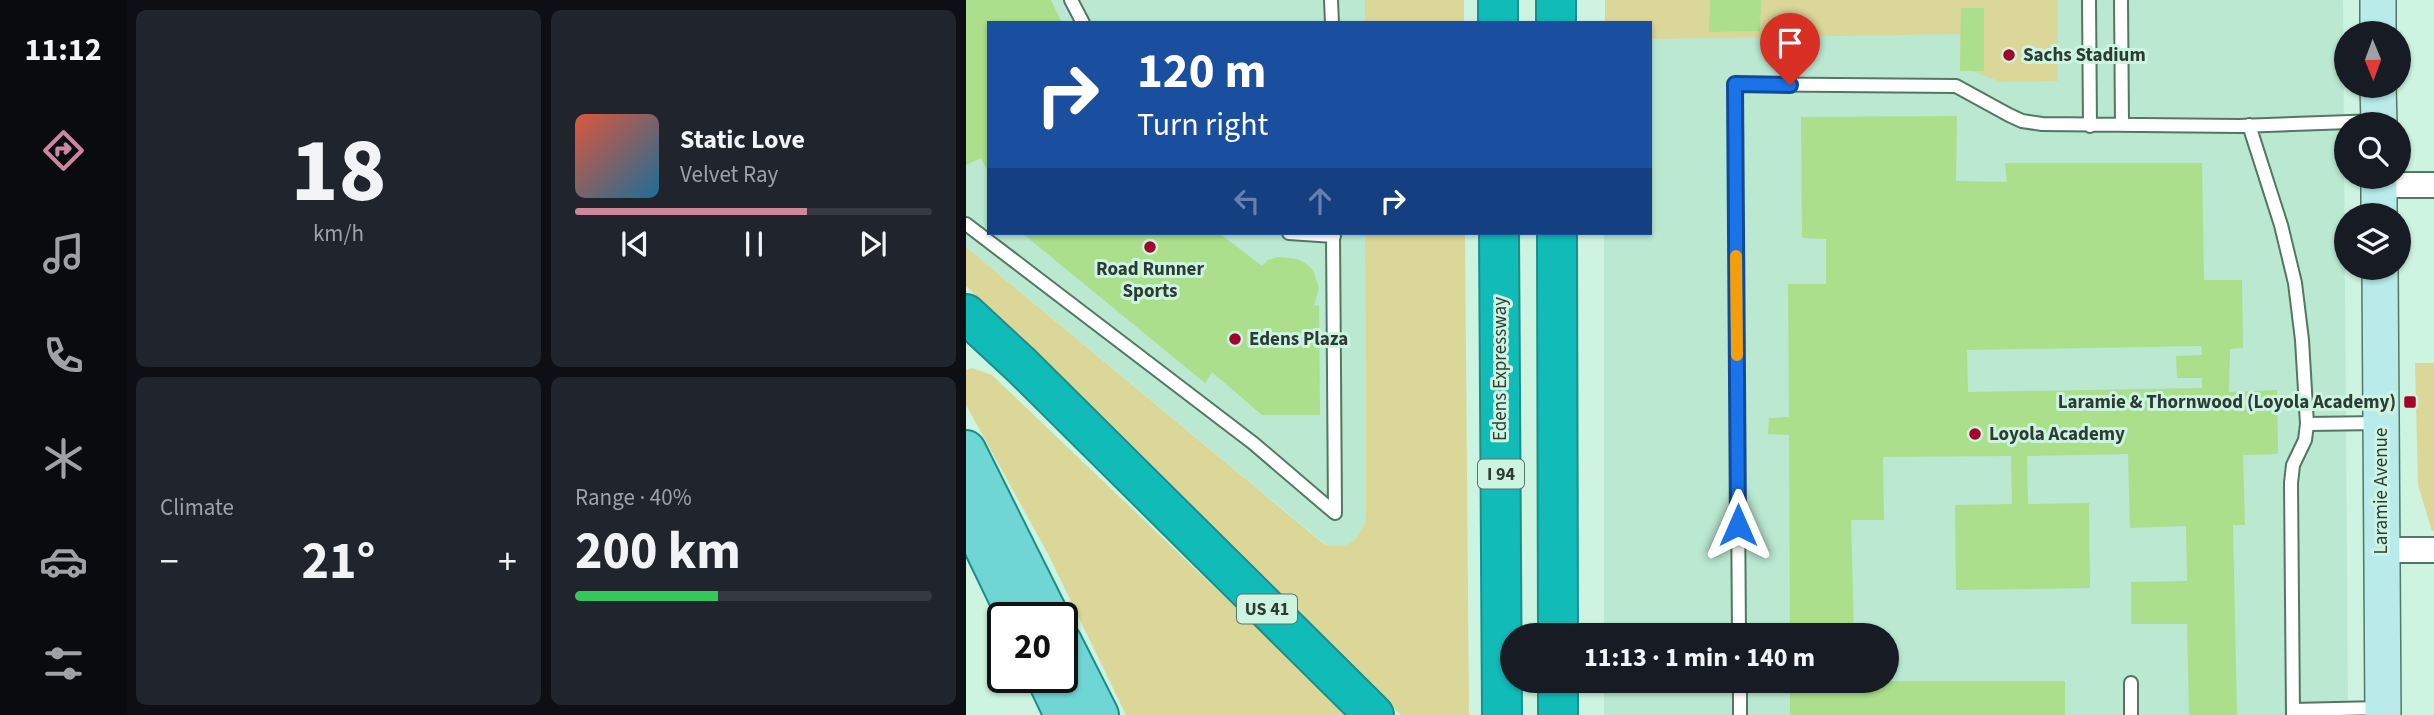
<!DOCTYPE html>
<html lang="en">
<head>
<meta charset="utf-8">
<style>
	body { margin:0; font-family:"Source Sans 3",sans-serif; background:#20242c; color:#f1f3f6; height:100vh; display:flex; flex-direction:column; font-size:26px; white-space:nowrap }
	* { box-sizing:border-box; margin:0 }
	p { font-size:23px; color:#9ea1a6 }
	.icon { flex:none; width:38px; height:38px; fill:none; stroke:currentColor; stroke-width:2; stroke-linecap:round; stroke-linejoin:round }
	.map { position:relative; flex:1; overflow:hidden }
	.details { display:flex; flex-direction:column; gap:10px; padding:10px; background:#0d0f14; width:840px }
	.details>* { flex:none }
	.guide { position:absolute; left:21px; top:21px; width:665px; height:214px; border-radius:0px; box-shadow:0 2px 5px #0004; background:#1a4fa0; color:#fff; overflow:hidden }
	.needle { width:46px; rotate:179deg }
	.buttons { position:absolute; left:1368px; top:21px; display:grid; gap:14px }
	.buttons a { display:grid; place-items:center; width:77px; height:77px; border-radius:50%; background:#171b24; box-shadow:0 2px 5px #0004; font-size:35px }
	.speed { position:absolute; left:21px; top:602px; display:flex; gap:14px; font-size:35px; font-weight:700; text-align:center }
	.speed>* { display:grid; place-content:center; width:91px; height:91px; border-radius:50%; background:#171b24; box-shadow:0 2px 5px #0004; line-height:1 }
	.speed .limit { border:4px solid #111; border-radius:10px; background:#fff; color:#111 }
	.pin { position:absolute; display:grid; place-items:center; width:60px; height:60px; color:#fff; margin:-72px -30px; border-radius:50% 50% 50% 0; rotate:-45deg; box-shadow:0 0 7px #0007 }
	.pin .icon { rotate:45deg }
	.me { position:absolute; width:77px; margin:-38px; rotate:0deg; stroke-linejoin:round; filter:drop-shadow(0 0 5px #0008) }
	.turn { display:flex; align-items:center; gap:24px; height:147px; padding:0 35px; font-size:32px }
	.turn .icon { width:91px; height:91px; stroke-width:2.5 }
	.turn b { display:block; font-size:49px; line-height:60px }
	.lanes { display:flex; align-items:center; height:66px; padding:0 35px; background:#0003; justify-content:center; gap:35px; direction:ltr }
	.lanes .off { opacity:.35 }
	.big { font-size:52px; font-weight:700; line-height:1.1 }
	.details .card { flex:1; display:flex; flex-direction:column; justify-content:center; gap:10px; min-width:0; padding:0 24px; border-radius:10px; background:#20242c }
	.details .dial { align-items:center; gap:0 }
	.dial b { font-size:91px; line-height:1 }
	.song { display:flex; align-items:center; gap:21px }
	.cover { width:84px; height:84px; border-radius:10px; background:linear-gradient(135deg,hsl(10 70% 55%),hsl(200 70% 35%)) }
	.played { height:7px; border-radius:4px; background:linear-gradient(90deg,#cd879c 65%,#363941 65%) }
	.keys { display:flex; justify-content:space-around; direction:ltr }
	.heat { display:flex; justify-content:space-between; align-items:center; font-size:38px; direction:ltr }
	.charge { height:10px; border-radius:5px; background:linear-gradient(90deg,#34c759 40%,#363941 0) }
	.details .tiles { flex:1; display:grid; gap:10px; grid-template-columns:repeat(2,1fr) }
	.trip { position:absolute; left:534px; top:623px; width:399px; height:70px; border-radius:35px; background:#171b24; box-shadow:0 2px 5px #0004; font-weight:700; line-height:70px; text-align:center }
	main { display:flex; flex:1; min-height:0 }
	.tabs { display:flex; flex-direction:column; width:126px; justify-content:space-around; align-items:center; background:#090b0e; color:#9ea1a6 }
	.tabs .icon { width:49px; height:49px }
	.tabs .on { color:#cd879c }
	.tabs b { font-size:32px; color:#f1f3f6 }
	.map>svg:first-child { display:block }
</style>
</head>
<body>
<main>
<nav class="tabs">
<b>11:12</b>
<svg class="icon on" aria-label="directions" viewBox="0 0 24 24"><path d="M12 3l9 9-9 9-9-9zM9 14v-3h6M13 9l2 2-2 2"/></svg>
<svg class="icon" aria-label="music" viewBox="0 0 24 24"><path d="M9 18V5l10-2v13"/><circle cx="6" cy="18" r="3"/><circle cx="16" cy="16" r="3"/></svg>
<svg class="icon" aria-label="phone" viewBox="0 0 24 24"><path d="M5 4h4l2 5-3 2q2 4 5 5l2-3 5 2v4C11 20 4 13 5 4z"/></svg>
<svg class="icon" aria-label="climate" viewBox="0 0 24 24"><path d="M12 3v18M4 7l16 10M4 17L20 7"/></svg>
<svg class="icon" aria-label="car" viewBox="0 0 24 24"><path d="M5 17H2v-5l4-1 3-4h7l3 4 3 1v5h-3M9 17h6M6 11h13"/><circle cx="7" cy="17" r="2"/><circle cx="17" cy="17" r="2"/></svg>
<svg class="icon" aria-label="filters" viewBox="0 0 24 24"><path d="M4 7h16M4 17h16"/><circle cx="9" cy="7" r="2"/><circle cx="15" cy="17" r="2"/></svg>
</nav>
<section class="details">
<div class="tiles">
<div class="card dial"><b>18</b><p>km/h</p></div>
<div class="card">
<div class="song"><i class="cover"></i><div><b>Static Love</b><p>Velvet Ray</p></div></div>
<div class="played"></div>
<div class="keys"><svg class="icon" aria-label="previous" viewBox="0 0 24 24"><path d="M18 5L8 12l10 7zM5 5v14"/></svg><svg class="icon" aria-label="pause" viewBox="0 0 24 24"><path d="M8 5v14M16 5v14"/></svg><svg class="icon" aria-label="next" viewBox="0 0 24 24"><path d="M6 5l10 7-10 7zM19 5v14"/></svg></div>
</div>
<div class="card"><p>Climate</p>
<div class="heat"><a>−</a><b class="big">21°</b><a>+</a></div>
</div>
<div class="card"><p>Range · 40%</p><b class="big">200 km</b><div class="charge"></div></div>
</div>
</section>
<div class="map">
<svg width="1468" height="715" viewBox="0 0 1468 715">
	<rect width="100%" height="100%" fill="#cdf4e0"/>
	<path fill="#bae8d1" d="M 0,0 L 399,0 L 399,23 L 23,23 L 23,233 L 399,233 L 400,520 L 394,534 L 384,544 L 371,547 L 359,544 L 0,247 Z
		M 639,0 L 1377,0 L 1382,715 L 638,715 L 638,681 L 920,681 L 920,635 L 638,635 L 638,233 L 684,233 L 684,23 L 639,23 Z"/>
	<path fill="#dbd799" d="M 399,0 L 498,0 L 498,23 L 399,23 Z
		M 639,0 L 1092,0 L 1092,81 L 1035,82 L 1006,71 L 994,71 L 994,34 L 684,39 L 684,23 L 639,23 Z
		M 399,233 L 499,233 L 503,715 L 435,715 L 0,286 L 0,247 L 358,544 C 383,550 391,542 400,520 Z
		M 1449,363 L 1468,363 L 1468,531 L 1466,531 L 1452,485 Z
		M 6,368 L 26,375 L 382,715 L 160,715 L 82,554 L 0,405 L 0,370 Z"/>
	<path fill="#abdf8b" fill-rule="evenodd" d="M 0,0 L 85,0 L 96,23 L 23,23 L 23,174 L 15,158 L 0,165 Z
		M 744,0 L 795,0 L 794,31 L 743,32 Z
		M 995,8 L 1018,8 L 1018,71 L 994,71 Z
		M 991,116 L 990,181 L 1041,182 L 1039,163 L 1236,163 L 1238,280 L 1276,280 L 1277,348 L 1264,349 L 1263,392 L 1311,390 L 1312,454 L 1277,455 L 1279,525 L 1267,525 L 1271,715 L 1223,715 L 1221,624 L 1165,624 L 1165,582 L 1221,581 L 1220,526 L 1164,528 L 1162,454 L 1061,456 L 1062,504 L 1123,503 L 1124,588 L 1067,589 L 990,590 L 989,505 L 1046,504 L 1045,456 L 917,457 L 918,520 L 885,520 L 888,635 L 824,635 L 823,435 L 802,434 L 803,418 L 823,417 L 822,284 L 860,284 L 860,239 L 836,238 L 835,117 ZM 1235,346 L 1236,355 L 1210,356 L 1211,378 L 1236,378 L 1236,388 L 1002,392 L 1001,350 Z
		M 56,233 L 253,233 L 296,266 L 302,260 L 312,257 L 331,259 L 339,263 L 347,270 L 353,288 L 348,306 L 353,305 L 354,415 L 296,415 L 246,372 L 239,383 Z
		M 824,681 L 1099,681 L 1099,715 L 824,715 Z"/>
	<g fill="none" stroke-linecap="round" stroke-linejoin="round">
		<defs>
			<path id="lane" d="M 105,0 L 117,23
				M 365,0 L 366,23
				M 1123,0 L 1124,126
				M 1155,0 L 1156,125
				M 1283,125 L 1315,225 L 1329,283 L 1336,340 L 1341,424 L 1339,440 L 1327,465 L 1325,483 L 1327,715
				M 0,224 L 287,443 L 369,513 L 367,233
				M 323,233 L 368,236
				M 1341,424 L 1414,423
				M 773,635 L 769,84 L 990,86 L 1043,115 L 1056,121 L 1076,124 L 1273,126 L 1412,121
				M 774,681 L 774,715
				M 1165,683 L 1165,715
				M 1327,710 L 1414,708"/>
			<path id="street" d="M 1413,185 L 1468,185
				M 1415,550 L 1468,550"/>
			<path id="secondary" d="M 1412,0 L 1412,33
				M 1412,86 L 1413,124
				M 1413,177 L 1413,215
				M 1414,268 L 1417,715"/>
			<path id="primary" d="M 0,450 L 84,618
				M 0,510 L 52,618
				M 96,642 L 133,715
				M 80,677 L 98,715"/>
			<path id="highway" d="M 532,0 L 532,23
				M 590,0 L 590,23
				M 533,233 L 536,715
				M 591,233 L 592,635
				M 0,314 L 55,365 L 408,715
				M 592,715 L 592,681"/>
		</defs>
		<use href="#lane" stroke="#537766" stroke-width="16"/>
		<use href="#street" stroke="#537766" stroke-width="28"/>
		<use href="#secondary" stroke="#537766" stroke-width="38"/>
		<use href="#primary" stroke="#1a8f8a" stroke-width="42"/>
		<use href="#highway" stroke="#1a8f8a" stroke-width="42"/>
		<use href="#lane" stroke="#fff" stroke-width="12"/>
		<use href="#street" stroke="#fff" stroke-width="24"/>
		<use href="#secondary" stroke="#b8ebea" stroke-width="35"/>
		<use href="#primary" stroke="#70d6d4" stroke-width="38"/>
		<use href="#highway" stroke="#11bbb8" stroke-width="38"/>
	</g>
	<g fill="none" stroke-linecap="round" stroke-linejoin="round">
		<defs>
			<path id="route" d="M 772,525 L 769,84 L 824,85"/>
		</defs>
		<use href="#route" stroke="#114b97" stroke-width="18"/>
		<use href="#route" stroke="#1a73e8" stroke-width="12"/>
		<path stroke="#f59e0b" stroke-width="12" d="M 770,256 L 771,355"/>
	</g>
	<g fill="#a2032d" stroke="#cdf4e0" stroke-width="2.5">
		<circle cx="1043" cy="55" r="7"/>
		<circle cx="184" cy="247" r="7"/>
		<circle cx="269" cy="339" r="7"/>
		<rect x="1437" y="395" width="14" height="14" rx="3.5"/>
		<circle cx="1009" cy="434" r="7"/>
	</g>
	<g text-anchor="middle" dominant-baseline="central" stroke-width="6" stroke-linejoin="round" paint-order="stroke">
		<g fill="#cdf4e0" stroke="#5c7368" stroke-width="2">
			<rect x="512" y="459.5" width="46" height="29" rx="5"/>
			<rect x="271" y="594.5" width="60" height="29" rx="5"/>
		</g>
		<g font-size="18" font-weight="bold" fill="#2c3c34">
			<text x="535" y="474">I 94</text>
			<text x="301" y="609">US 41</text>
		</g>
		<g font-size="19" font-weight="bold" fill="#2c3c34" stroke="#cdf4e0" text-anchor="start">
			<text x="1057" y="55">Sachs Stadium</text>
			<text x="184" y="269" text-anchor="middle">Road Runner<tspan x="184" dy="22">Sports</tspan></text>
			<text x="283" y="339">Edens Plaza</text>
			<text x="1430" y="402" text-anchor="end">Laramie &amp; Thornwood (Loyola Academy)</text>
			<text x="1023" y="434">Loyola Academy</text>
		</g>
		<g font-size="19" fill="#2c3c34" stroke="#cdf4e0">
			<text transform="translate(534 369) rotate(-90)">Edens Expressway</text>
			<text transform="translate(1415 491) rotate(-90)">Laramie Avenue</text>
		</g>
	</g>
</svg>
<div class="buttons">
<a><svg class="needle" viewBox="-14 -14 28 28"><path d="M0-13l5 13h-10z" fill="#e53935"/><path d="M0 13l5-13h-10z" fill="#9ea1a6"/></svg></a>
<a><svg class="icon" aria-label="search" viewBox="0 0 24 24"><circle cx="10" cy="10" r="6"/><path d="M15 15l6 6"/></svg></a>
<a><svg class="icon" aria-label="layers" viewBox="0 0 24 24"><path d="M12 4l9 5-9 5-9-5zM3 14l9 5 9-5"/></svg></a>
</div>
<div class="speed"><div class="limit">20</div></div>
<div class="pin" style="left:824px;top:85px;background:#d93025"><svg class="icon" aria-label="arrive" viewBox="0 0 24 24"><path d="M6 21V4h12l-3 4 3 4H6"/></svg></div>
<svg class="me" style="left:772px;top:525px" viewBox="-20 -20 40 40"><path d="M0-17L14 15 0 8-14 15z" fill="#1a73e8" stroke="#fff" stroke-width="4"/></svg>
<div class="trip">11:13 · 1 min · 140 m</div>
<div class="guide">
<div class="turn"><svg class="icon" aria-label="right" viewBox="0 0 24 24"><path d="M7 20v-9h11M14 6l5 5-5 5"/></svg><div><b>120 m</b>Turn right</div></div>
<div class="lanes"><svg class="icon off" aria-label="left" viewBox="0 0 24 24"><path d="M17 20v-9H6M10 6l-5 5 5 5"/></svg><svg class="icon off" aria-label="ahead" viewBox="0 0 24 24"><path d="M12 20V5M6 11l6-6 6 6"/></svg><svg class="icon" aria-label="right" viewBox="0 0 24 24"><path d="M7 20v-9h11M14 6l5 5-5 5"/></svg></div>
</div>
</div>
</main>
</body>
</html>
